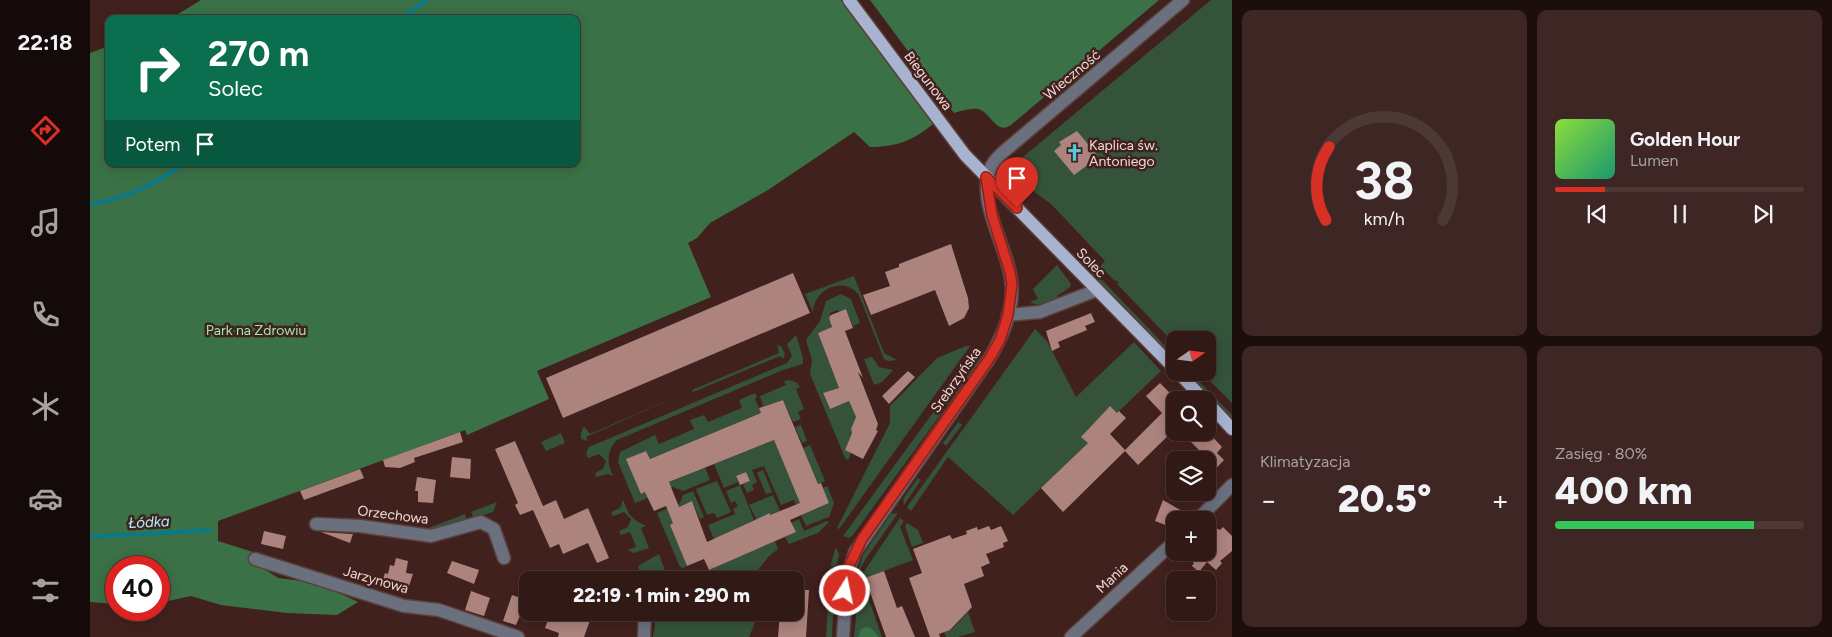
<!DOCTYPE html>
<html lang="pl">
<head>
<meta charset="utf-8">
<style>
	body { margin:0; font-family:Figtree,sans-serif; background:#3d2623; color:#f1f3f6; height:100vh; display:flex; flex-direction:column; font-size:19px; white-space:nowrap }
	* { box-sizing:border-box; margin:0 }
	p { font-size:16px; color:#a8a0a1 }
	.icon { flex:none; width:28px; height:28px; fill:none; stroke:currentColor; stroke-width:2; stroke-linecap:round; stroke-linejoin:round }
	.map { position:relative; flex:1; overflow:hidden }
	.sheet { display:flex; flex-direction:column; gap:10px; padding:10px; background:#1b0e0c; width:600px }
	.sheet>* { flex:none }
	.top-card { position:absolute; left:15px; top:15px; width:475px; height:152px; border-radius:10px; box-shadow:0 2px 12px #0003,0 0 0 1px #4c3835; background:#0b6e4f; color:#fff; overflow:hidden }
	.needle { width:32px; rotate:76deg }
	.tools { position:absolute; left:1076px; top:331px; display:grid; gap:10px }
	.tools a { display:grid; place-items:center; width:50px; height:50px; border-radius:10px; background:#311916; box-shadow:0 2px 12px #0003,0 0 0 1px #4c3835; font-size:25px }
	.speed { position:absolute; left:15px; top:556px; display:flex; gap:10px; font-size:25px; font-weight:700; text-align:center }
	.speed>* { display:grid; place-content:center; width:65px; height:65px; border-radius:50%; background:#311916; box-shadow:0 2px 12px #0003,0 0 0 1px #4c3835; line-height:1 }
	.speed .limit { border:8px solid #d22; background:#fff; color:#111 }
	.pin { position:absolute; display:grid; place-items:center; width:42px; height:42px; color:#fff; margin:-51px -21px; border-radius:50% 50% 50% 0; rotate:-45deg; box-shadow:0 0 5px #0007 }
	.pin .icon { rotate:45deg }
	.me { position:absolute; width:55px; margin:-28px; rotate:10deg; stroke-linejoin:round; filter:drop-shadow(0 0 4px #0008) }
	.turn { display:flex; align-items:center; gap:18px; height:105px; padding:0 20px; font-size:22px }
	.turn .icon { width:65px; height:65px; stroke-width:2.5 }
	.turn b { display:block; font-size:35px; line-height:42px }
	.then { display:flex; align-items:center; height:48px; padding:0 20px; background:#0003; gap:10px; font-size:19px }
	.big { font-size:38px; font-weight:800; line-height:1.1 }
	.sheet .widget { flex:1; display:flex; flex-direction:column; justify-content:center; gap:8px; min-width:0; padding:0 18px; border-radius:10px; background:#3d2623 }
	.sheet .dial { align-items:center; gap:0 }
	.dial svg { height:130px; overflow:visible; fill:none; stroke:#4c3835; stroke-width:7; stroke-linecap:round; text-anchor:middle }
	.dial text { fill:#f1f3f6; stroke:none }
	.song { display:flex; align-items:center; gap:15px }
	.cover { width:60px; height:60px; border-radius:8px; background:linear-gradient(135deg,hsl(90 70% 55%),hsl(160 70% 35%)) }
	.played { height:5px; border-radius:2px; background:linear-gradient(90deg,#d93025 20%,#4c3835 20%) }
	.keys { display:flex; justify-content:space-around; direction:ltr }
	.heat { display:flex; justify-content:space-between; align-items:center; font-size:28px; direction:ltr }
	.charge { height:8px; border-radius:4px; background:linear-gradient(90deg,#34c759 80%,#4c3835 0) }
	.sheet .tiles { flex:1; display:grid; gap:10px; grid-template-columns:repeat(2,1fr) }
	.trip { position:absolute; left:429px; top:571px; width:285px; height:50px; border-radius:10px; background:#311916; box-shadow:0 2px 12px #0003,0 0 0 1px #4c3835; font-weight:800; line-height:50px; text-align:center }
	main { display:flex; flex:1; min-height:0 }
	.tabs { display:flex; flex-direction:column; width:90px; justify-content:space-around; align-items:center; background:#140a09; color:#a8a0a1 }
	.tabs .icon { width:35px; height:35px }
	.tabs .on { color:#d93025 }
	.tabs b { font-size:22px; color:#f1f3f6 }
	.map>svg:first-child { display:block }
</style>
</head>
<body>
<main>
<nav class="tabs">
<b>22:18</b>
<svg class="icon on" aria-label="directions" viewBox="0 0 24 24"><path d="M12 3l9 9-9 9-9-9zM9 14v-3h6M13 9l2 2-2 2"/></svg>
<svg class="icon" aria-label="music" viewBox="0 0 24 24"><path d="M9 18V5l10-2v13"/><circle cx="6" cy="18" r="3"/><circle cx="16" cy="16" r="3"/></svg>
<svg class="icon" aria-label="phone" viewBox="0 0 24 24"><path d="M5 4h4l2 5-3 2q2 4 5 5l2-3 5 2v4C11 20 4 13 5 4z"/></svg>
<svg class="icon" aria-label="climate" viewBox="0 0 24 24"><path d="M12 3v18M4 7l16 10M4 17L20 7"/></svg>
<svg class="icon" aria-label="car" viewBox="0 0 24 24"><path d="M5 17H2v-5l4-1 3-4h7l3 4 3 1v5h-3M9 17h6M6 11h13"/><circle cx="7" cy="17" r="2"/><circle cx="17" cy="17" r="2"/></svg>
<svg class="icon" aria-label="filters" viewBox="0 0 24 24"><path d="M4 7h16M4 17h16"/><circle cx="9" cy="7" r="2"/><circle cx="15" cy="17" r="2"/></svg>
</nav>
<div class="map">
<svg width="1142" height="637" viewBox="0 0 1142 637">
	<rect width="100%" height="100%" fill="#41211d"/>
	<path fill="#34533a" d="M 1121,0 L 1142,0 L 1142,403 L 1112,373 L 1118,372 L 1118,340 L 1085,340 L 1083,342 L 1027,284 L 1029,283 L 1026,280 L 1025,281 L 1010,266 L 1015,261 L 961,204 L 920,174 L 921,167 Z
		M 994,261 L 1085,356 L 1085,360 L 992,264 Z
		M 967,265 L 981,284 L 980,287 L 967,296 L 968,299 C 958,303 950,308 940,302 L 948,299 L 943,289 Z
		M 764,276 L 794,353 L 807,360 L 799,361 L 794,359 L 769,295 C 753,275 724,289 723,312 L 715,294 Z
		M 751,294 L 761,299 L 770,323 L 763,326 L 756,309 L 749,312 L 747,310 L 740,313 L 741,317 L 739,318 L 742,327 L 728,333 L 749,388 L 733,394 L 739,408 L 759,401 L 766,417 L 761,429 L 762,433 L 755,450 L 761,453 L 758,460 L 755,458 L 720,374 L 722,360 L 716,340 L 730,321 L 736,301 Z
		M 945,329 L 957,341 L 986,397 L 1044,342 L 1071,371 L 1027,413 L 1020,406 L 993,435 L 998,443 L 923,515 L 858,457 L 821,511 L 817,507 Z
		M 706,335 L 713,358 L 713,364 L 693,370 L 527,440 C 516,451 517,463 523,476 L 518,474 L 506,477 L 505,473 L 513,469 L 516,461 L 509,454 L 498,458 L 496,453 L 499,447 L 697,363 L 702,356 L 697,344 Z
		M 687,345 L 691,346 L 695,354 L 693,359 L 690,356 L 603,392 L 602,390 L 689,353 Z
		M 876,346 L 880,346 L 749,529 L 747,528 L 800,423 L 800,406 L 847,358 Z
		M 887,351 L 892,357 L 857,405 L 852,401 Z
		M 782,357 L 789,367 L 803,370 L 792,382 L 784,385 L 774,359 Z
		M 1097,373 L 1101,373 L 1142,415 L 1142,420 Z
		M 699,380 L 706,382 L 710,387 L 706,389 L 714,409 L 708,412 L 711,419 L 703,422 L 693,400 L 673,406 L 670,396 L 696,385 L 694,381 Z
		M 665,393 L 667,397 L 665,399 L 671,413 L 560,459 L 556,451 L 537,459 L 551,494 L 565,488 L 568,494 L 545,503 L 528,462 L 530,452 L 565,435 L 569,444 L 604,429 L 600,420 L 614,415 L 618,422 L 652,408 L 649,400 Z
		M 593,394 L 496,437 L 498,441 L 491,439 L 491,433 L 494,426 L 500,434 Z
		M 847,407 L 853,411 L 763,535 L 759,538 L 753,536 Z
		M 868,422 L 872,425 L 856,446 L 853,443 Z
		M 711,425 L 717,441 L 712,443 L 705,427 Z
		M 471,433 L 475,443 L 456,451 L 451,442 Z
		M 684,440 L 712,508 L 708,509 L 704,500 L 691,505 L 674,466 L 662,470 L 667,482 L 662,485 L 664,490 L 657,493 L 653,484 L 660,481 L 656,472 L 646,476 L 648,482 L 634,488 L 624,464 Z
		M 720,445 L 735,481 L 728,484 L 713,448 Z
		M 615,467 L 620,480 L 593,491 L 583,487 L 573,491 L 571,486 Z
		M 673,470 L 682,492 L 676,494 L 667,473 Z
		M 828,478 L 831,480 L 814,505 L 813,499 Z
		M 627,481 L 641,512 L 627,518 L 624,513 L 617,515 L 606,489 Z
		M 650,485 L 664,520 L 624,539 L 618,525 L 645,514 L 643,509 L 648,506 L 645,501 L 641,503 L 636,491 Z
		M 737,486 L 744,503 L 739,517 L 716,526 L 711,515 L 739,503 L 733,488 Z
		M 603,491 L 614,517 L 610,519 L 602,501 L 590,506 L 583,523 L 580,525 L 597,566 L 593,568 L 590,567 L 567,513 L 590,503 L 593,495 Z
		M 683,495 L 690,511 L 666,519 L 659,505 Z
		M 533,500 L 539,514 C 545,520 549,523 556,526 L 551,528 L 559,548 L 544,553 L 537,550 L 546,547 L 540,532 L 531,535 L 529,531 L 538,527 L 541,519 L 534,512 L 523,516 L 521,512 L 530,508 Z
		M 407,502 L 403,512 L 384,518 L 381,512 Z
		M 808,513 L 775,560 L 764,582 L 773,555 L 801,514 Z
		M 375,514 L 377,520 L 344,533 L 336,529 Z
		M 810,518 L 814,521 L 810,527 L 823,560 L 775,578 L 773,573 Z
		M 709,519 L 714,531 L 737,521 L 739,522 L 728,533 L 699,544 L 695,537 L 705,532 L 701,523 Z
		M 817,523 L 828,530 L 833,543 L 822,547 L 815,526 Z
		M 685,541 L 688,549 L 679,556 L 668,570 L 621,575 L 619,570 Z
		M 746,547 L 749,554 L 747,566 L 740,567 Z
		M 569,554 L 577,576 L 572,580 L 551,580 L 548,566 Z
		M 740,574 L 745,576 L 742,637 L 736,637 Z
		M 772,580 L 792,637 L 764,637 L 768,595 Z
		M 878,612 L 885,632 L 868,637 L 856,637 L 854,632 L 861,630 Z
		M 563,613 L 669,613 L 659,637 L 563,637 L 565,625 Z"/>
	<path fill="#3b7146" d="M 111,0 L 751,0 L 843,124 C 823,141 805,147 780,147 L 764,132 L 678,190 L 620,223 L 607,238 L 598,243 L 621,297 L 447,371 L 459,399 L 377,435 L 375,430 L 128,521 L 128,541 L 163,552 L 162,561 L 188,578 L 228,583 L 268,602 L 247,615 L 197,613 L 131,605 L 101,596 L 69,603 L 69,568 L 26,568 L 26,604 L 0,602 L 0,53 L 19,46 L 19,164 L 486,164 L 486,19 L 80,19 Z
		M 780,0 L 1069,0 L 922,124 C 907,137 901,112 888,109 C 881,108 871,111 864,113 Z
		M 776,627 L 781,628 L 789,637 L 768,637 L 771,629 Z"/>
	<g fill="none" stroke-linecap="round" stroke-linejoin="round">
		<path stroke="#0b7a88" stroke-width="4" d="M 310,19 L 337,0
			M 0,204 C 36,199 64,184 94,164
			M 0,537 L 120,530"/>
	</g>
	<path fill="#ac837d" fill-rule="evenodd" d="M 987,131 L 1007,155 L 1002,159 L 1003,161 L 984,175 L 964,151 L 971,145 L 969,142 Z
		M 929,161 L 938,171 L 930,177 L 922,167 Z
		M 861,244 L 878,298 L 879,308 L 874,318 L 859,326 L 845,290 L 781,315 L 773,295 L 800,286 L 795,272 L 809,267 L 809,264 Z
		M 703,273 L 720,313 L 473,418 L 456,378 Z
		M 756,309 L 763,328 L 755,331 L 773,378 L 768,372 L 788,424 L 786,430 L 788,431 L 773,459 L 755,450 L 762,433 L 761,429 L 766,417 L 759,401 L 740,409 L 733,393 L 749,388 L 728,333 L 742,327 L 739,318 L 741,315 Z
		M 1001,313 L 1005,322 L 995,326 L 997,330 L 968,342 L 970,347 L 962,351 L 956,331 Z
		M 818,371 L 825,377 L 799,404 L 792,396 Z
		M 1070,383 L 1085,398 L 1085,429 L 1048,465 L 1035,451 L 973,512 L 951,488 L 998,443 L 991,437 L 1020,406 L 1027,413 L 1029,411 L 1036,418 L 1020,434 L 1035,450 L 1072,413 L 1056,396 Z
		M 693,400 L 728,484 L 731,483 L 739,503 L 700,520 L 706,532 L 619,570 L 614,559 L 597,566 L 580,525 L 583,523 L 576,506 L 564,511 L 555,492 L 551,494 L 536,459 L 556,451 L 560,459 L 671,413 L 669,408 ZM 684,440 L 710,503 L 680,515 L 680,513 L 617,542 L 602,501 L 589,507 L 579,482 Z
		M 370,432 L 373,442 L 324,458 L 325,462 L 310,468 L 295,467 L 293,460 Z
		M 1091,432 L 1118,432 L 1132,447 L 1127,453 L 1134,460 L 1118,477 L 1118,460 L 1103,460 L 1111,452 Z
		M 425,441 L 453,506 L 466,500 L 474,519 L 498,508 L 519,558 L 507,563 L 498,543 L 473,554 L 469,544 L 460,548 L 443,510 L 430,515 L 425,505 L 428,503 L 405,449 Z
		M 362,457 L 381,459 L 380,479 L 360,477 Z
		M 270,469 L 274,478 L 214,500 L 210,491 Z
		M 656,472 L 660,481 L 650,485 L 646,476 Z
		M 327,477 L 346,480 L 343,503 L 328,502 L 328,491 L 325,491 Z
		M 1073,500 L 1092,511 L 1078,526 L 1065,521 Z
		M 899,526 L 901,530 L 911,526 L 918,541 L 913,543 L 914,547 L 896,554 L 900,563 L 891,567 L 894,576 L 874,584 L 882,607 L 860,630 L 849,634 L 850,637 L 840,637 L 819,578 L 832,573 L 823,549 L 860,535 L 862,539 L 877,534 L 876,531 L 887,527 L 888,530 Z
		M 1133,527 L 1142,536 L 1142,551 L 1130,561 L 1132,563 L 1126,570 L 1117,562 L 1109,572 L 1102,566 L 1104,563 L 1092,552 L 1118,552 L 1118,536 L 1126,528 L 1130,530 Z
		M 174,531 L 196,536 L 193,549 L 171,544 Z
		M 231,532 L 261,534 L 263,534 L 260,543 Z
		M 306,558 L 318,561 L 316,573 L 323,574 L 319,586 L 303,581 L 301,585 L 292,582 L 295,573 L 298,574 L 300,565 L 304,566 Z
		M 362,561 L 389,570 L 384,584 L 357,573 Z
		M 794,571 L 807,608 L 812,606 L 825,637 L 796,637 L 775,578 Z
		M 705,590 L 719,590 L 716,637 L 688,637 L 690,612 L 705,612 Z
		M 381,591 L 400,598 L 394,616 L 375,610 Z
		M 422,595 L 437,600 L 426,625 L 413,621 Z
		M 461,612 L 503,612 L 494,637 L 468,637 L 469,633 L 455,628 Z"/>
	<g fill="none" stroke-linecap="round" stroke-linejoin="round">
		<defs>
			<path id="minor" d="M 918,315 L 950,312 L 1007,290
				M 1107,520 L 1142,485
				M 226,524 L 270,526 L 341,536 L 391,522 L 404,529 L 414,558
				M 165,559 L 314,606 L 349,610 L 428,637
				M 554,637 L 555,612
				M 753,637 L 757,576 L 765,552 L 899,359 C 913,336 925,307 921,279 C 917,246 884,197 902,165 C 907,156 916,150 924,143 L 1093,0
				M 981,637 L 1085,541"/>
			<path id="major" d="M 759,0 L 875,155 L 1085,369
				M 1088,372 L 1114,400
				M 1118,403 L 1142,429"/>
		</defs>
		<use href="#minor" stroke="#5d3f3b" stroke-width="15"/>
		<use href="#major" stroke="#5d3f3b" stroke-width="15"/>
		<use href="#minor" stroke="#6a707e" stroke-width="12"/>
		<use href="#major" stroke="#a8b3d0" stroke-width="12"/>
	</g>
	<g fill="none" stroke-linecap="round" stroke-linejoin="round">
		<defs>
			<path id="route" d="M 755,591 L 760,564 L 772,539 L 899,359 L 910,340 L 918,315 L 922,284 L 920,272 L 902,215 L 896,177 L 927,208"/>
		</defs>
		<use href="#route" stroke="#8d1f18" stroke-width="12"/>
		<use href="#route" stroke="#d93025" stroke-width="9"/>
	</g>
	<defs>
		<symbol id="church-bare" viewBox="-9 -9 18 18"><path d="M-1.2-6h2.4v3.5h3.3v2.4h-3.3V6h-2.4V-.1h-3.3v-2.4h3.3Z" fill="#53cadc" stroke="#41211d" stroke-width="2.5" paint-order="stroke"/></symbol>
	</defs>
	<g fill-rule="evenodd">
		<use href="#church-bare" x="972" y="140" width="25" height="25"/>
	</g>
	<g text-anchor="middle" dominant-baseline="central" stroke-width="5" stroke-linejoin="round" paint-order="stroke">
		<g font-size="14" fill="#f1dad7" stroke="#41211d">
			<text transform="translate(982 75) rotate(-40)">Wieczność</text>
			<text transform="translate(838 81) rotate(53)">Biegunowa</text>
			<text transform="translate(1001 263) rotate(45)">Solec</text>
			<text transform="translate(866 380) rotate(-55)">Srebrzyńska</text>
			<text transform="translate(303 515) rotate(7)">Orzechowa</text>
			<text transform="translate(1022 578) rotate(-43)">Mania</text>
			<text transform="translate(286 580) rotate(16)">Jarzynowa</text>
		</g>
		<g font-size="14" fill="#f1dad7" stroke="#41211d" text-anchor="start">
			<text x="999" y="145">Kaplica św.<tspan x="999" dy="16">Antoniego</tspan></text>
		</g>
		<g font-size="14" fill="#9beaa9" stroke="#41211d">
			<text x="166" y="330">Park na Zdrowiu</text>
		</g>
		<g font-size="15" font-style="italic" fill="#abf2fe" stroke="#41211d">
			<text transform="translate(59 522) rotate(-3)">Łódka</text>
		</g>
	</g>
</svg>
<div class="tools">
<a><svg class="needle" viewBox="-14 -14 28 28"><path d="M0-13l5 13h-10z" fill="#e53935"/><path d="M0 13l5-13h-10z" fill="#a8a0a1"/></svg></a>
<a><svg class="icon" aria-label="search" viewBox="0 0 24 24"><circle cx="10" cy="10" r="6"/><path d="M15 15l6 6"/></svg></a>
<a><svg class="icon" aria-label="layers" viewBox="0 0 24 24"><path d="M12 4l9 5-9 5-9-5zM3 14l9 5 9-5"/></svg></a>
<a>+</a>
<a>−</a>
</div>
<div class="speed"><div class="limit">40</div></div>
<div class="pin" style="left:927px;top:208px;background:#d93025"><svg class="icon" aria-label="arrive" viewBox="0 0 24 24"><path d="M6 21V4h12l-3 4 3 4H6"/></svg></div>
<svg class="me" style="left:755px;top:591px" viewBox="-20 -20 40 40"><circle r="17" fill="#d93025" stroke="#fff" stroke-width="3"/><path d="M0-11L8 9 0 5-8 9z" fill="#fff"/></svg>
<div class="trip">22:19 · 1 min · 290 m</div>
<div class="top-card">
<div class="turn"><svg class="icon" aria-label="right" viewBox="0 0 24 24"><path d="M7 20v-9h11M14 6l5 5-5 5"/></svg><div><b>270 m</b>Solec</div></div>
<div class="then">Potem<svg class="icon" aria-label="arrive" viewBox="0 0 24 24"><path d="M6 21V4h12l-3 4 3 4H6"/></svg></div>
</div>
</div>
<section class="sheet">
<div class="tiles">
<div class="widget dial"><svg viewBox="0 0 100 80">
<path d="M14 69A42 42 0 1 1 86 69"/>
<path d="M14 69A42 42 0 0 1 16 24" stroke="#d93025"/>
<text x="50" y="56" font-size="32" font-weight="700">38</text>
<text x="50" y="72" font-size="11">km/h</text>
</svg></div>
<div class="widget">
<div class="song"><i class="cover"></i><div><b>Golden Hour</b><p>Lumen</p></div></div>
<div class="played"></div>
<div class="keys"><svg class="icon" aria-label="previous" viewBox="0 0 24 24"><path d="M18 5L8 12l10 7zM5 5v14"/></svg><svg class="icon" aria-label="pause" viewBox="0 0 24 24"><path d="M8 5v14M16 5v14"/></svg><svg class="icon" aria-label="next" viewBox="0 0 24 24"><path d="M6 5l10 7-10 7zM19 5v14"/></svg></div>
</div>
<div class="widget"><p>Klimatyzacja</p>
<div class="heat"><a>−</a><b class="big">20.5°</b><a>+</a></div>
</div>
<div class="widget"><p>Zasięg · 80%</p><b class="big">400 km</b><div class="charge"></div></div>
</div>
</section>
</main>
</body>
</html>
